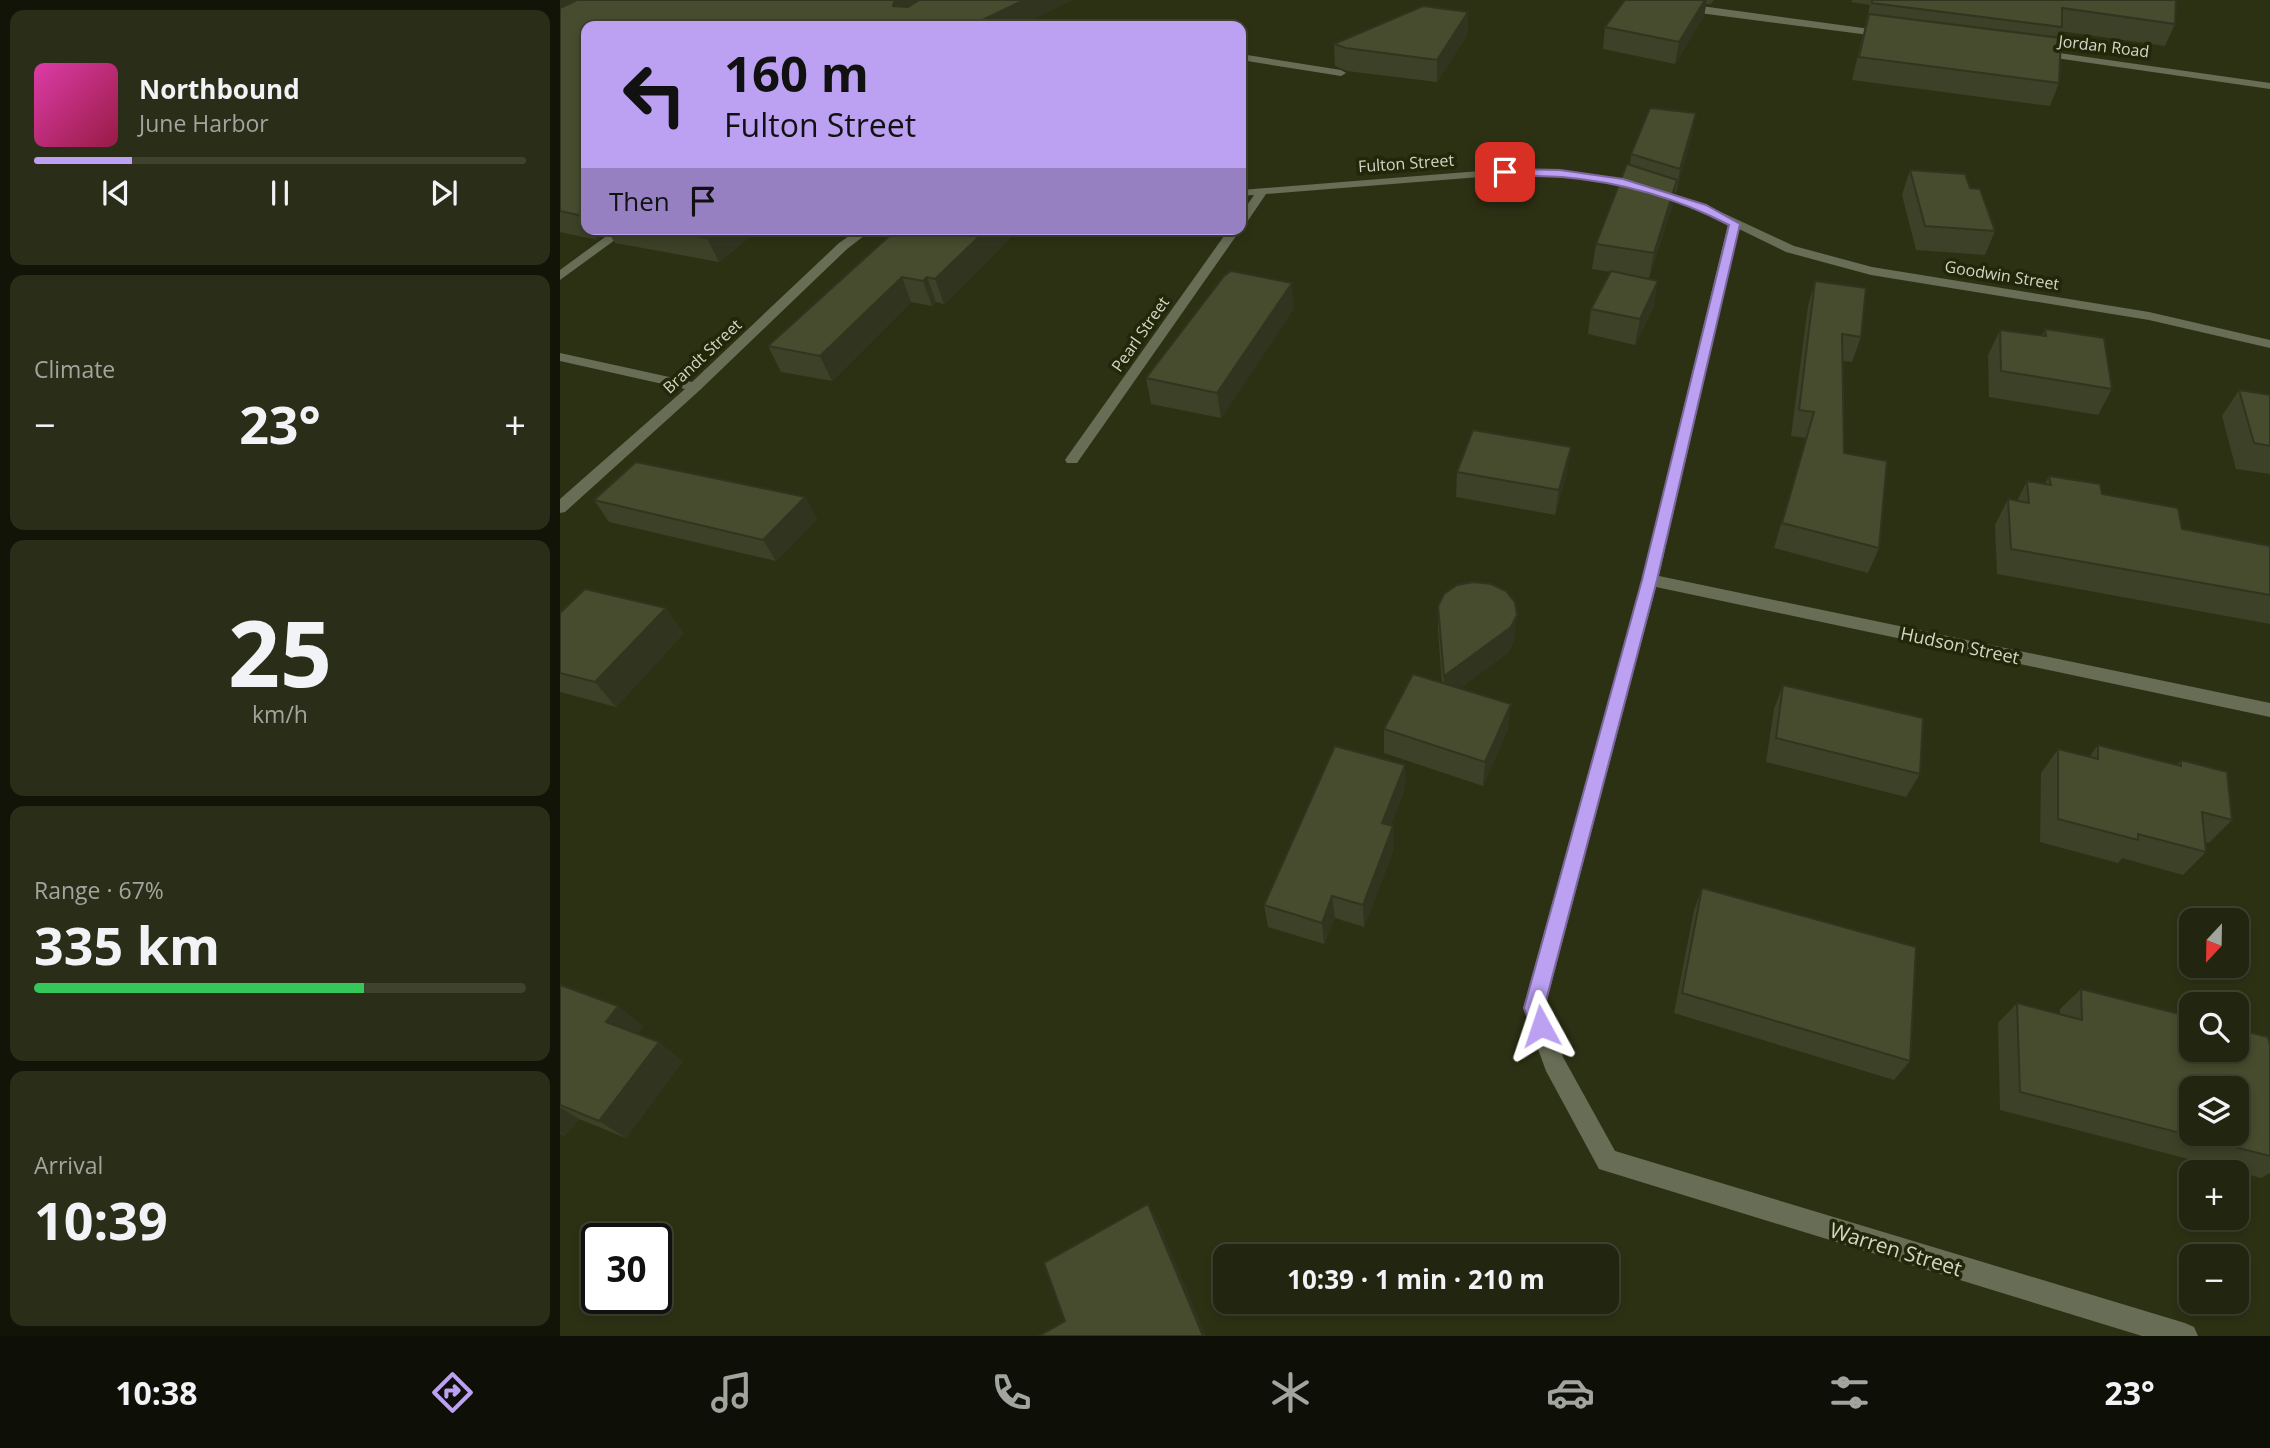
<!DOCTYPE html>
<html lang="en">
<head>
<meta charset="utf-8">
<style>
	body { margin:0; font-family:"Open Sans",sans-serif; background:#2a2d18; color:#f1f3f6; height:100vh; display:flex; flex-direction:column; font-size:26px; white-space:nowrap }
	* { box-sizing:border-box; margin:0 }
	p { font-size:23px; color:#a2a59e }
	.icon { flex:none; width:38px; height:38px; fill:none; stroke:currentColor; stroke-width:2; stroke-linecap:round; stroke-linejoin:round }
	.map { position:relative; flex:1; overflow:hidden }
	.panel { display:flex; flex-direction:column; gap:10px; padding:10px; background:#131408; width:560px }
	.panel>* { flex:none }
	.banner { position:absolute; left:21px; top:21px; width:665px; height:214px; border-radius:14px; box-shadow:0 4px 10px #0003,0 0 0 2px #3f422f; background:#bca0f2; color:#111; overflow:hidden }
	.needle { width:46px; rotate:202deg }
	.buttons { position:absolute; left:1619px; top:908px; display:grid; gap:14px }
	.buttons a { display:grid; place-items:center; width:70px; height:70px; border-radius:14px; background:#22250f; box-shadow:0 4px 10px #0003,0 0 0 2px #3f422f; font-size:35px }
	.speed { position:absolute; left:21px; top:1223px; display:flex; gap:14px; font-size:35px; font-weight:700; text-align:center }
	.speed>* { display:grid; place-content:center; width:91px; height:91px; border-radius:50%; background:#22250f; box-shadow:0 4px 10px #0003,0 0 0 2px #3f422f; line-height:1 }
	.speed .limit { border:4px solid #111; border-radius:10px; background:#fff; color:#111 }
	.pin { position:absolute; display:grid; place-items:center; width:60px; height:60px; color:#fff; margin:-30px; border-radius:14px; box-shadow:0 4px 10px #0006 }
	.me { position:absolute; width:77px; margin:-38px; rotate:355deg; stroke-linejoin:round; filter:drop-shadow(0 0 5px #0008) }
	.turn { display:flex; align-items:center; gap:24px; height:147px; padding:0 28px; font-size:32px }
	.turn .icon { width:91px; height:91px; stroke-width:2.5 }
	.turn b { display:block; font-size:49px; line-height:60px }
	.then { display:flex; align-items:center; height:66px; padding:0 28px; background:#0003; gap:14px; font-size:26px }
	.big { font-size:52px; font-weight:700; line-height:1.1 }
	.panel .card { flex:1; display:flex; flex-direction:column; justify-content:center; gap:10px; min-width:0; padding:0 24px; border-radius:14px; background:#2a2d18 }
	.panel .dial { align-items:center; gap:0 }
	.dial b { font-size:91px; line-height:1 }
	.song { display:flex; align-items:center; gap:21px }
	.cover { width:84px; height:84px; border-radius:10px; background:linear-gradient(135deg,hsl(320 70% 55%),hsl(340 70% 35%)) }
	.played { height:7px; border-radius:4px; background:linear-gradient(90deg,#bca0f2 20%,#3f422f 20%) }
	.keys { display:flex; justify-content:space-around; direction:ltr }
	.heat { display:flex; justify-content:space-between; align-items:center; font-size:38px; direction:ltr }
	.charge { height:10px; border-radius:5px; background:linear-gradient(90deg,#34c759 67%,#3f422f 0) }
	.trip { position:absolute; left:653px; top:1244px; width:406px; height:70px; border-radius:14px; background:#22250f; box-shadow:0 4px 10px #0003,0 0 0 2px #3f422f; font-weight:700; line-height:70px; text-align:center }
	.tabs { display:flex; height:112px; justify-content:space-around; align-items:center; background:#0e0f06; color:#a2a59e }
	.tabs .icon { width:49px; height:49px }
	.tabs .on { color:#bca0f2 }
	.tabs b { font-size:32px; color:#f1f3f6 }
	main { display:flex; flex:1; min-height:0 }
	.map>svg:first-child { display:block }
</style>
</head>
<body>
<main>
<section class="panel">
<div class="card">
<div class="song"><i class="cover"></i><div><b>Northbound</b><p>June Harbor</p></div></div>
<div class="played"></div>
<div class="keys"><svg class="icon" aria-label="previous" viewBox="0 0 24 24"><path d="M18 5L8 12l10 7zM5 5v14"/></svg><svg class="icon" aria-label="pause" viewBox="0 0 24 24"><path d="M8 5v14M16 5v14"/></svg><svg class="icon" aria-label="next" viewBox="0 0 24 24"><path d="M6 5l10 7-10 7zM19 5v14"/></svg></div>
</div>
<div class="card"><p>Climate</p>
<div class="heat"><a>−</a><b class="big">23°</b><a>+</a></div>
</div>
<div class="card dial"><b>25</b><p>km/h</p></div>
<div class="card"><p>Range · 67%</p><b class="big">335 km</b><div class="charge"></div></div>
<div class="card"><p>Arrival</p><b class="big">10:39</b></div>
</section>
<div class="map">
<svg width="1710" height="1336" viewBox="0 0 1710 1336">
	<rect width="100%" height="100%" fill="#2d3114"/>
	<g fill="none" stroke-linecap="round" stroke-linejoin="round">
		<path fill="#686d56" fill-rule="evenodd" d="M 1078,0 L 1097,0 L 1325,31 L 1330,34 L 1325,37 L 1124,11 Z
			M 1478,50 L 1710,83 L 1710,89 L 1475,55 L 1473,53 Z
			M 681,54 L 781,70 L 786,73 L 781,76 L 681,60 Z
			M 945,169 L 1000,170 L 1067,180 L 1146,205 L 1234,246 L 1312,267 L 1589,312 L 1710,340 L 1710,348 L 1589,320 L 1311,275 L 1226,252 L 1179,229 L 1099,576 L 1710,703 L 1710,717 L 1096,587 L 985,1008 L 1003,1057 L 1055,1151 L 1625,1323 L 1634,1327 L 1638,1336 L 1582,1336 L 1039,1169 L 986,1071 L 963,1008 L 1082,580 L 1168,224 L 1138,209 L 1061,185 L 1000,176 L 945,175 L 706,194 L 685,225 L 681,225 L 681,214 L 694,195 L 681,196 L 681,190 Z
			M 56,229 L 70,229 L 0,280 L 0,270 Z
			M 299,229 L 313,229 L 287,249 L 140,390 L 5,512 L 0,513 L 0,499 L 125,389 L 0,361 L 0,353 L 132,382 L 279,243 Z
			M 669,229 L 681,229 L 517,463 L 507,463 L 505,460 L 507,457 Z"/>
	</g>
	<path fill="#3c4127" d="M 0,0 L 512,0 L 459,26 L 26,26 L 26,229 L 200,229 L 159,262 L 55,243 L 48,232 L 37,240 L 0,232 Z
		M 1065,0 L 1154,0 L 1151,4 L 1146,4 L 1144,16 L 1115,64 L 1043,49 L 1045,27 Z
		M 1292,0 L 1616,0 L 1615,24 L 1605,46 L 1500,31 L 1497,37 L 1499,83 L 1490,106 L 1292,80 L 1310,5 L 1291,2 Z
		M 908,12 L 907,35 L 877,82 L 787,71 L 775,66 L 774,44 Z
		M 1136,113 L 1131,137 L 1116,193 L 1115,192 L 1113,204 L 1089,278 L 1076,276 L 1094,306 L 1075,345 L 1028,334 L 1031,309 L 1051,272 L 1032,269 L 1036,244 L 1070,165 L 1071,154 Z
		M 1350,170 L 1410,188 L 1435,231 L 1425,255 L 1356,250 L 1342,195 Z
		M 355,229 L 459,229 L 384,304 L 376,302 L 372,306 L 351,302 L 272,381 L 221,372 L 208,346 Z
		M 1255,281 L 1301,337 L 1292,362 L 1283,361 L 1284,453 L 1319,548 L 1308,573 L 1214,548 L 1246,438 L 1231,436 L 1248,306 Z
		M 734,308 L 661,418 L 591,404 L 586,378 Z
		M 1485,329 L 1552,389 L 1538,415 L 1429,397 L 1428,355 L 1440,330 L 1482,336 Z
		M 1679,390 L 1710,395 L 1710,474 L 1676,469 L 1662,416 Z
		M 897,472 L 1007,473 L 995,515 L 896,497 Z
		M 1489,476 L 1542,494 L 1622,529 L 1710,546 L 1710,624 L 1437,574 L 1435,525 L 1448,499 L 1457,501 L 1467,481 L 1485,484 Z
		M 245,497 L 257,519 L 216,561 L 49,522 L 34,500 Z
		M 878,606 L 954,640 L 949,652 L 900,688 L 948,729 L 923,786 L 824,753 L 824,729 L 882,683 L 878,631 Z
		M 0,613 L 124,633 L 56,707 L 0,692 Z
		M 1223,685 L 1360,774 L 1346,797 L 1206,762 L 1214,709 Z
		M 1538,745 L 1617,765 L 1621,760 L 1672,820 L 1649,843 L 1645,842 L 1646,852 L 1623,875 L 1562,858 L 1558,863 L 1480,842 L 1481,773 L 1498,749 L 1529,757 Z
		M 845,788 L 831,825 L 834,849 L 804,927 L 775,918 L 764,944 L 708,927 L 704,905 Z
		M 1142,888 L 1350,1061 L 1334,1080 L 1114,1013 L 1134,910 Z
		M 0,985 L 83,1026 L 77,1034 L 123,1061 L 66,1138 L 19,1119 L 5,1136 L 0,1134 Z
		M 1521,989 L 1710,1045 L 1710,1173 L 1701,1178 L 1440,1110 L 1438,1023 L 1457,1003 L 1500,1014 L 1500,1009 Z"/>
	<path fill="#313520" d="M 0,0 L 47,0 L 0,23 Z
		M 338,0 L 380,0 L 341,24 L 333,6 L 334,2 Z
		M 464,0 L 512,0 L 459,26 L 410,26 Z
		M 1145,0 L 1147,0 L 1144,16 L 1115,64 L 1119,42 Z
		M 908,12 L 907,35 L 877,82 L 877,60 Z
		M 1136,113 L 1131,137 L 1116,193 L 1120,169 Z
		M 1117,180 L 1113,204 L 1089,278 L 1094,253 Z
		M 31,229 L 47,229 L 48,232 L 37,240 Z
		M 158,229 L 200,229 L 159,262 L 147,238 Z
		M 427,229 L 459,229 L 384,304 L 375,279 Z
		M 342,277 L 351,302 L 272,381 L 260,356 Z
		M 367,277 L 376,302 L 372,306 L 363,281 Z
		M 1098,281 L 1094,306 L 1075,345 L 1080,319 Z
		M 732,283 L 734,308 L 661,418 L 657,393 Z
		M 1011,447 L 1007,473 L 995,515 L 999,490 Z
		M 245,497 L 257,519 L 216,561 L 203,540 Z
		M 106,608 L 124,633 L 56,707 L 35,682 Z
		M 957,615 L 954,640 L 949,652 L 884,701 L 884,676 Z
		M 951,704 L 948,729 L 923,786 L 925,762 Z
		M 845,765 L 845,788 L 823,846 L 822,823 Z
		M 833,826 L 834,849 L 804,927 L 803,905 Z
		M 772,896 L 775,918 L 764,944 L 762,923 Z
		M 58,1006 L 83,1026 L 72,1041 L 46,1022 Z
		M 99,1042 L 123,1061 L 66,1138 L 39,1121 Z
		M 0,1107 L 19,1119 L 5,1136 L 0,1133 Z
		M 588,1204 L 597,1219 L 646,1336 L 643,1336 Z"/>
	<path fill="#464c2d" stroke="#313520" stroke-width="2" fill-rule="evenodd" d="M 17,0 L 338,0 L 334,2 L 333,6 L 348,7 L 359,0 L 464,0 L 410,26 L 26,26 L 26,213 L 23,216 L 0,211 L 0,8 Z
		M 1065,0 L 1145,0 L 1119,42 L 1045,27 Z
		M 1312,0 L 1616,0 L 1615,24 L 1502,8 L 1502,27 L 1312,3 Z
		M 863,6 L 908,12 L 877,60 L 786,48 L 774,44 Z
		M 1309,14 L 1501,38 L 1499,83 L 1299,57 Z
		M 1090,108 L 1136,113 L 1120,169 L 1071,154 Z
		M 1067,164 L 1117,180 L 1094,253 L 1036,244 Z
		M 1350,170 L 1405,174 L 1410,188 L 1420,189 L 1435,231 L 1365,226 Z
		M 98,229 L 158,229 L 147,238 Z
		M 337,229 L 350,229 L 353,232 L 355,229 L 427,229 L 375,279 L 367,277 L 363,281 L 342,277 L 260,356 L 208,346 Z
		M 671,271 L 732,283 L 657,393 L 586,378 L 664,276 Z
		M 1051,271 L 1098,281 L 1080,319 L 1031,309 Z
		M 1255,281 L 1306,288 L 1301,337 L 1282,334 L 1284,453 L 1327,461 L 1319,548 L 1222,523 L 1254,412 L 1239,410 Z
		M 1485,329 L 1544,338 L 1552,389 L 1441,371 L 1440,330 L 1486,336 Z
		M 1679,390 L 1710,395 L 1710,446 L 1694,443 Z
		M 913,430 L 1011,447 L 999,490 L 897,472 Z
		M 76,462 L 245,497 L 203,540 L 34,500 Z
		M 1489,476 L 1540,484 L 1542,494 L 1618,508 L 1622,529 L 1710,546 L 1710,595 L 1451,549 L 1448,499 L 1469,503 L 1467,481 L 1491,485 Z
		M 913,582 L 931,584 L 946,591 L 955,602 L 957,615 L 951,627 L 884,676 L 878,606 L 884,594 L 897,585 Z
		M 25,589 L 106,608 L 35,682 L 0,673 L 0,613 Z
		M 853,674 L 951,704 L 925,762 L 824,729 Z
		M 1223,685 L 1363,718 L 1360,774 L 1216,738 Z
		M 1538,745 L 1621,766 L 1621,760 L 1667,772 L 1672,820 L 1642,812 L 1646,852 L 1578,834 L 1578,840 L 1498,819 L 1498,749 L 1538,759 Z
		M 775,746 L 845,765 L 822,823 L 833,826 L 803,905 L 772,896 L 762,923 L 704,905 Z
		M 1142,888 L 1356,947 L 1350,1061 L 1122,993 Z
		M 0,985 L 58,1006 L 46,1022 L 99,1042 L 39,1121 L 0,1105 Z
		M 1521,989 L 1631,1017 L 1631,1050 L 1676,1050 L 1676,1029 L 1708,1037 L 1710,1045 L 1710,1156 L 1460,1092 L 1457,1003 L 1522,1020 ZM 1631,1088 L 1676,1088 L 1676,1134 L 1631,1134 Z
		M 588,1204 L 643,1336 L 479,1336 L 505,1321 L 484,1263 Z"/>
	<path fill="#bca0f2" stroke="#7a689d" stroke-width="2" d="M 945,169 L 1000,170 L 1063,179 L 1146,205 L 1180,224 L 1097,580 L 984,1008 L 991,1026 L 988,1033 L 981,1036 L 974,1033 L 964,1008 L 1082,580 L 1169,225 C 1117,198 1060,182 1002,177 C 982,175 961,177 942,174 L 942,170 Z"/>
	<g text-anchor="middle" dominant-baseline="central" stroke-width="7" stroke-linejoin="round" paint-order="stroke">
		<g font-size="16" fill="#d3d6c5" stroke="#232709">
			<text transform="translate(1544 46) rotate(7)">Jordan Road</text>
			<text transform="translate(846 163) rotate(-4)">Fulton Street</text>
			<text transform="translate(1442 275) rotate(9)">Goodwin Street</text>
			<text transform="translate(580 334) rotate(-55)">Pearl Street</text>
			<text transform="translate(142 356) rotate(-43)">Brandt Street</text>
		</g>
		<g font-size="18" fill="#d3d6c5" stroke="#232709">
			<text transform="translate(1400 645) rotate(12)">Hudson Street</text>
		</g>
		<g font-size="21" fill="#d3d6c5" stroke="#232709">
			<text transform="translate(1336 1249) rotate(17)">Warren Street</text>
		</g>
	</g>
</svg>
<div class="buttons">
<a><svg class="needle" viewBox="-14 -14 28 28"><path d="M0-13l5 13h-10z" fill="#e53935"/><path d="M0 13l5-13h-10z" fill="#a2a59e"/></svg></a>
<a><svg class="icon" aria-label="search" viewBox="0 0 24 24"><circle cx="10" cy="10" r="6"/><path d="M15 15l6 6"/></svg></a>
<a><svg class="icon" aria-label="layers" viewBox="0 0 24 24"><path d="M12 4l9 5-9 5-9-5zM3 14l9 5 9-5"/></svg></a>
<a>+</a>
<a>−</a>
</div>
<div class="speed"><div class="limit">30</div></div>
<div class="pin" style="left:945px;top:172px;background:#d93025"><svg class="icon" aria-label="arrive" viewBox="0 0 24 24"><path d="M6 21V4h12l-3 4 3 4H6"/></svg></div>
<svg class="me" style="left:981px;top:1026px" viewBox="-20 -20 40 40"><path d="M0-17L14 15 0 8-14 15z" fill="#bca0f2" stroke="#fff" stroke-width="4"/></svg>
<div class="trip">10:39 · 1 min · 210 m</div>
<div class="banner">
<div class="turn"><svg class="icon" aria-label="left" viewBox="0 0 24 24"><path d="M17 20v-9H6M10 6l-5 5 5 5"/></svg><div><b>160 m</b>Fulton Street</div></div>
<div class="then">Then<svg class="icon" aria-label="arrive" viewBox="0 0 24 24"><path d="M6 21V4h12l-3 4 3 4H6"/></svg></div>
</div>
</div>
</main>
<nav class="tabs">
<b>10:38</b>
<svg class="icon on" aria-label="directions" viewBox="0 0 24 24"><path d="M12 3l9 9-9 9-9-9zM9 14v-3h6M13 9l2 2-2 2"/></svg>
<svg class="icon" aria-label="music" viewBox="0 0 24 24"><path d="M9 18V5l10-2v13"/><circle cx="6" cy="18" r="3"/><circle cx="16" cy="16" r="3"/></svg>
<svg class="icon" aria-label="phone" viewBox="0 0 24 24"><path d="M5 4h4l2 5-3 2q2 4 5 5l2-3 5 2v4C11 20 4 13 5 4z"/></svg>
<svg class="icon" aria-label="climate" viewBox="0 0 24 24"><path d="M12 3v18M4 7l16 10M4 17L20 7"/></svg>
<svg class="icon" aria-label="car" viewBox="0 0 24 24"><path d="M5 17H2v-5l4-1 3-4h7l3 4 3 1v5h-3M9 17h6M6 11h13"/><circle cx="7" cy="17" r="2"/><circle cx="17" cy="17" r="2"/></svg>
<svg class="icon" aria-label="filters" viewBox="0 0 24 24"><path d="M4 7h16M4 17h16"/><circle cx="9" cy="7" r="2"/><circle cx="15" cy="17" r="2"/></svg>
<b>23°</b>
</nav>
</body>
</html>
